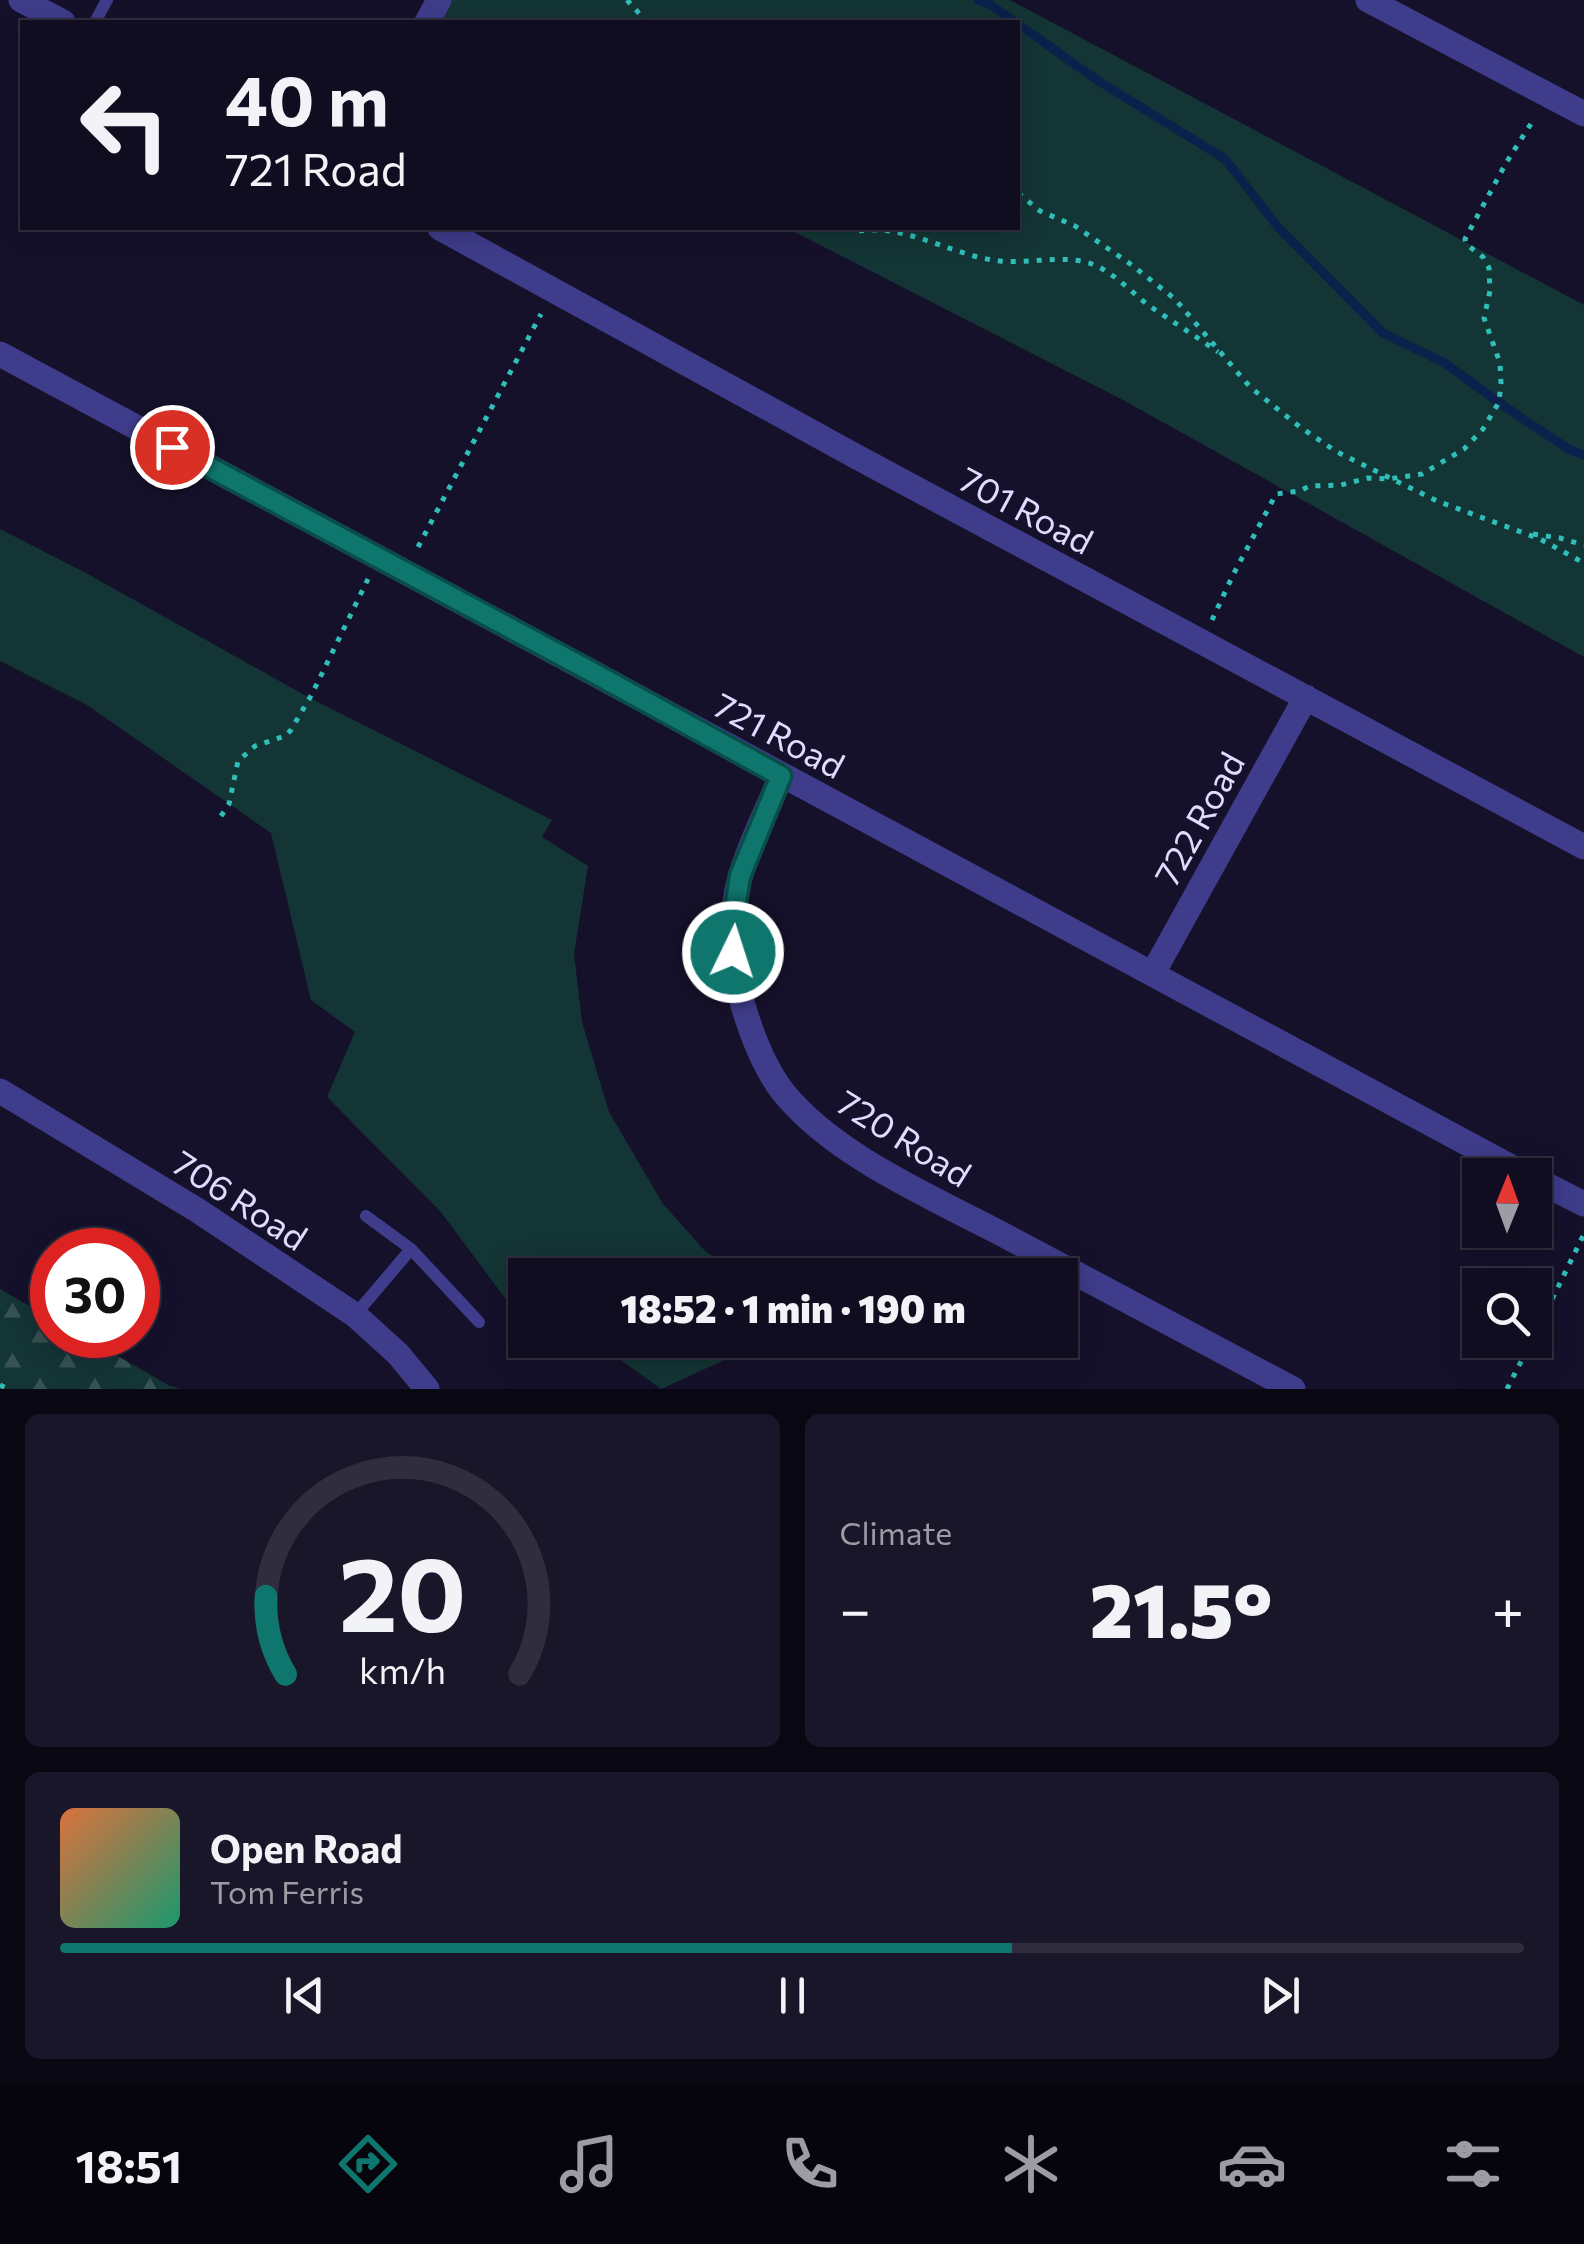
<!DOCTYPE html>
<html lang="en">
<head>
<meta charset="utf-8">
<style>
	body { margin:0; font-family:Commissioner,sans-serif; background:#191629; color:#f1f3f6; height:100vh; display:flex; flex-direction:column; font-size:38px; white-space:nowrap }
	* { box-sizing:border-box; margin:0 }
	p { font-size:32px; color:#9c9ca5 }
	.icon { flex:none; width:55px; height:55px; fill:none; stroke:currentColor; stroke-width:2; stroke-linecap:round; stroke-linejoin:round }
	.map { position:relative; height:1389px; overflow:hidden }
	.drawer { display:flex; flex-direction:column; gap:25px; padding:25px; background:#090712; flex:1 }
	.drawer>* { flex:none }
	.guide { position:absolute; left:20px; top:20px; width:1000px; height:210px; border-radius:0px; box-shadow:0 5px 25px #0003,0 0 0 2px #302d3e; background:#100d20; color:#f1f3f6; overflow:hidden }
	.needle { width:65px; rotate:1deg }
	.fabs { position:absolute; left:1462px; top:1158px; display:grid; gap:20px }
	.fabs a { display:grid; place-items:center; width:90px; height:90px; border-radius:0px; background:#100d20; box-shadow:0 5px 25px #0003,0 0 0 2px #302d3e; font-size:50px }
	.speed { position:absolute; left:30px; top:1228px; display:flex; gap:20px; font-size:50px; font-weight:700; text-align:center }
	.speed>* { display:grid; place-content:center; width:130px; height:130px; border-radius:50%; background:#100d20; box-shadow:0 5px 25px #0003,0 0 0 2px #302d3e; line-height:1 }
	.speed .limit { border:15px solid #d22; background:#fff; color:#111 }
	.pin { position:absolute; display:grid; place-items:center; width:85px; height:85px; color:#fff; margin:-42px; border:5px solid #fff; border-radius:50%; box-shadow:0 2px 10px #0007 }
	.me { position:absolute; width:110px; margin:-55px; rotate:4deg; stroke-linejoin:round; filter:drop-shadow(0 0 8px #0008) }
	.turn { display:flex; align-items:center; gap:35px; height:210px; padding:0 40px; font-size:45px }
	.turn .icon { width:130px; height:130px; stroke-width:2.5 }
	.turn b { display:block; font-size:70px; line-height:85px }
	.big { font-size:75px; font-weight:800; line-height:1.1 }
	.drawer .card { flex:1; display:flex; flex-direction:column; justify-content:center; gap:15px; min-width:0; padding:0 35px; border-radius:15px; background:#191629 }
	.drawer .dial { align-items:center; gap:0 }
	.dial svg { height:260px; overflow:visible; fill:none; stroke:#302d3e; stroke-width:7; stroke-linecap:round; text-anchor:middle }
	.dial text { fill:#f1f3f6; stroke:none }
	.song { display:flex; align-items:center; gap:30px }
	.cover { width:120px; height:120px; border-radius:15px; background:linear-gradient(135deg,hsl(20 70% 55%),hsl(160 70% 35%)) }
	.played { height:10px; border-radius:5px; background:linear-gradient(90deg,#0f766e 65%,#302d3e 65%) }
	.keys { display:flex; justify-content:space-around; direction:ltr }
	.heat { display:flex; justify-content:space-between; align-items:center; font-size:55px; direction:ltr }
	.drawer .tiles { flex:1; display:grid; gap:25px; grid-template-columns:1fr 1fr }
	.card:last-child { grid-column:span 2 }
	.trip { position:absolute; left:508px; top:1258px; width:570px; height:100px; border-radius:0px; background:#100d20; box-shadow:0 5px 25px #0003,0 0 0 2px #302d3e; font-weight:800; line-height:100px; text-align:center }
	.tab-bar { display:flex; height:160px; justify-content:space-around; align-items:center; background:#06050d; color:#9c9ca5 }
	.tab-bar .icon { width:70px; height:70px }
	.tab-bar .selected { color:#0f766e }
	.tab-bar b { font-size:45px; color:#f1f3f6 }
	.map>svg:first-child { display:block }
</style>
</head>
<body>
<div class="map">
<svg width="1584" height="1389" viewBox="0 0 1584 1389">
	<defs>
		<pattern id="forest-firs" width="22" height="20" patternUnits="userSpaceOnUse" patternTransform="scale(2.5)"><rect width="22" height="20" fill="#143535"/><path d="M5 1l3.5 6h-7zM16 11l3.5 6h-7z" fill="#365253"/></pattern>
	</defs>
	<rect width="100%" height="100%" fill="#16112b"/>
	<path fill="#143535" d="M 438,0 L 1010,0 L 1584,305 L 1584,657 L 1123,400 L 787,228 L 1018,228 L 1018,22 L 426,22 Z
		M 0,529 L 84,572 L 308,697 L 552,820 L 542,837 L 588,866 L 574,954 L 582,1022 L 609,1112 L 663,1204 L 706,1252 L 744,1275 L 525,1275 L 525,1325 L 441,1212 L 327,1097 L 355,1032 L 311,1000 L 271,833 L 87,705 L 0,661 Z
		M 593,1340 L 768,1340 L 661,1389 Z"/>
	<path fill="url(#forest-firs)" d="M 0,1289 L 52,1319 L 52,1335 L 81,1335 L 170,1386 L 181,1389 L 0,1389 Z"/>
	<g fill="none" stroke-linecap="round" stroke-linejoin="round">
		<path stroke="#0a214b" stroke-width="9" d="M 978,0 L 989,4 L 1015,22
			M 1018,24 L 1097,80 L 1225,159 L 1278,227 L 1383,333 L 1443,362 L 1514,413 L 1570,450 L 1584,455"/>
		<path stroke="#2fbfb8" stroke-width="5" stroke-dasharray="5 8" stroke-linecap="butt" d="M 627,0 L 647,22
			M 1018,193 L 1040,211 L 1075,226 L 1129,263 L 1175,299 L 1250,387 L 1300,427 L 1337,452 L 1437,501 L 1540,539 L 1584,563
			M 859,231 C 908,224 952,256 1000,261 C 1030,264 1063,254 1092,264 C 1116,273 1134,296 1154,309 C 1176,324 1197,337 1218,352
			M 1533,534 L 1560,538 L 1584,545
			M 418,547 L 541,314
			M 1212,620 L 1233,575 L 1276,494 L 1299,491 L 1310,486 L 1341,485 L 1368,478 L 1388,479 L 1422,474 L 1464,449 L 1483,429 L 1499,402 L 1501,383 L 1500,363 L 1484,318 L 1490,291 L 1489,268 L 1483,257 L 1466,244 L 1465,239 L 1506,163 L 1534,119
			M 221,816 L 229,804 L 238,761 L 255,746 L 285,736 L 291,730 L 312,694 L 368,579
			M 1535,1334 L 1584,1234
			M 0,1385 L 8,1389
			M 1507,1389 L 1532,1340"/>
		<path stroke="#3f3c8b" stroke-width="12" d="M 95,22 L 107,0
			M 366,1216 L 411,1249 L 479,1322
			M 355,1315 L 411,1249"/>
		<path stroke="#3f3c8b" stroke-width="25" d="M 21,0 L 63,22
			M 1368,0 L 1584,114
			M 427,22 L 439,0
			M 440,228 L 857,457 L 1584,847
			M 0,354 L 1526,1175
			M 781,776 C 768,808 751,841 741,874 C 729,914 730,963 742,1002 C 751,1033 763,1066 783,1092 C 833,1154 927,1195 998,1232 C 1096,1284 1195,1337 1293,1389
			M 1153,973 L 1306,697
			M 0,1091 L 197,1210 L 355,1315 L 398,1354 L 427,1389
			M 1535,1179 L 1584,1204"/>
	</g>
	<g fill="none" stroke-linecap="round" stroke-linejoin="round">
		<defs>
			<path id="route" d="M 172,447 L 592,672 L 781,776 L 740,876 L 734,915 L 733,952"/>
		</defs>
		<use href="#route" stroke="#0a4d48" stroke-width="25"/>
		<use href="#route" stroke="#0f766e" stroke-width="18"/>
	</g>
	<g text-anchor="middle" dominant-baseline="central" stroke-width="10" stroke-linejoin="round" paint-order="stroke">
		<g font-size="35" fill="#e0dbff" stroke="#16112b">
			<text transform="translate(1027 509) rotate(28)">701 Road</text>
			<text transform="translate(780 734) rotate(28)">721 Road</text>
			<text transform="translate(1198 818) rotate(-61)">722 Road</text>
			<text transform="translate(905 1137) rotate(32)">720 Road</text>
			<text transform="translate(241 1199) rotate(33)">706 Road</text>
		</g>
	</g>
</svg>
<div class="fabs">
<a><svg class="needle" viewBox="-14 -14 28 28"><path d="M0-13l5 13h-10z" fill="#e53935"/><path d="M0 13l5-13h-10z" fill="#9c9ca5"/></svg></a>
<a><svg class="icon" aria-label="search" viewBox="0 0 24 24"><circle cx="10" cy="10" r="6"/><path d="M15 15l6 6"/></svg></a>
</div>
<div class="speed"><div class="limit">30</div></div>
<div class="pin" style="left:172px;top:447px;background:#d93025"><svg class="icon" aria-label="arrive" viewBox="0 0 24 24"><path d="M6 21V4h12l-3 4 3 4H6"/></svg></div>
<svg class="me" style="left:733px;top:952px" viewBox="-20 -20 40 40"><circle r="17" fill="#0f766e" stroke="#fff" stroke-width="3"/><path d="M0-11L8 9 0 5-8 9z" fill="#fff"/></svg>
<div class="trip">18:52 · 1 min · 190 m</div>
<div class="guide">
<div class="turn"><svg class="icon" aria-label="left" viewBox="0 0 24 24"><path d="M17 20v-9H6M10 6l-5 5 5 5"/></svg><div><b>40 m</b>721 Road</div></div>
</div>
</div>
<section class="drawer">
<div class="tiles">
<div class="card dial"><svg viewBox="0 0 100 80">
<path d="M14 69A42 42 0 1 1 86 69"/>
<path d="M14 69A42 42 0 0 1 8 45" stroke="#0f766e"/>
<text x="50" y="56" font-size="32" font-weight="700">20</text>
<text x="50" y="72" font-size="11">km/h</text>
</svg></div>
<div class="card"><p>Climate</p>
<div class="heat"><a>−</a><b class="big">21.5°</b><a>+</a></div>
</div>
<div class="card">
<div class="song"><i class="cover"></i><div><b>Open Road</b><p>Tom Ferris</p></div></div>
<div class="played"></div>
<div class="keys"><svg class="icon" aria-label="previous" viewBox="0 0 24 24"><path d="M18 5L8 12l10 7zM5 5v14"/></svg><svg class="icon" aria-label="pause" viewBox="0 0 24 24"><path d="M8 5v14M16 5v14"/></svg><svg class="icon" aria-label="next" viewBox="0 0 24 24"><path d="M6 5l10 7-10 7zM19 5v14"/></svg></div>
</div>
</div>
</section>
<nav class="tab-bar">
<b>18:51</b>
<svg class="icon selected" aria-label="directions" viewBox="0 0 24 24"><path d="M12 3l9 9-9 9-9-9zM9 14v-3h6M13 9l2 2-2 2"/></svg>
<svg class="icon" aria-label="music" viewBox="0 0 24 24"><path d="M9 18V5l10-2v13"/><circle cx="6" cy="18" r="3"/><circle cx="16" cy="16" r="3"/></svg>
<svg class="icon" aria-label="phone" viewBox="0 0 24 24"><path d="M5 4h4l2 5-3 2q2 4 5 5l2-3 5 2v4C11 20 4 13 5 4z"/></svg>
<svg class="icon" aria-label="climate" viewBox="0 0 24 24"><path d="M12 3v18M4 7l16 10M4 17L20 7"/></svg>
<svg class="icon" aria-label="car" viewBox="0 0 24 24"><path d="M5 17H2v-5l4-1 3-4h7l3 4 3 1v5h-3M9 17h6M6 11h13"/><circle cx="7" cy="17" r="2"/><circle cx="17" cy="17" r="2"/></svg>
<svg class="icon" aria-label="filters" viewBox="0 0 24 24"><path d="M4 7h16M4 17h16"/><circle cx="9" cy="7" r="2"/><circle cx="15" cy="17" r="2"/></svg>
</nav>
</body>
</html>
